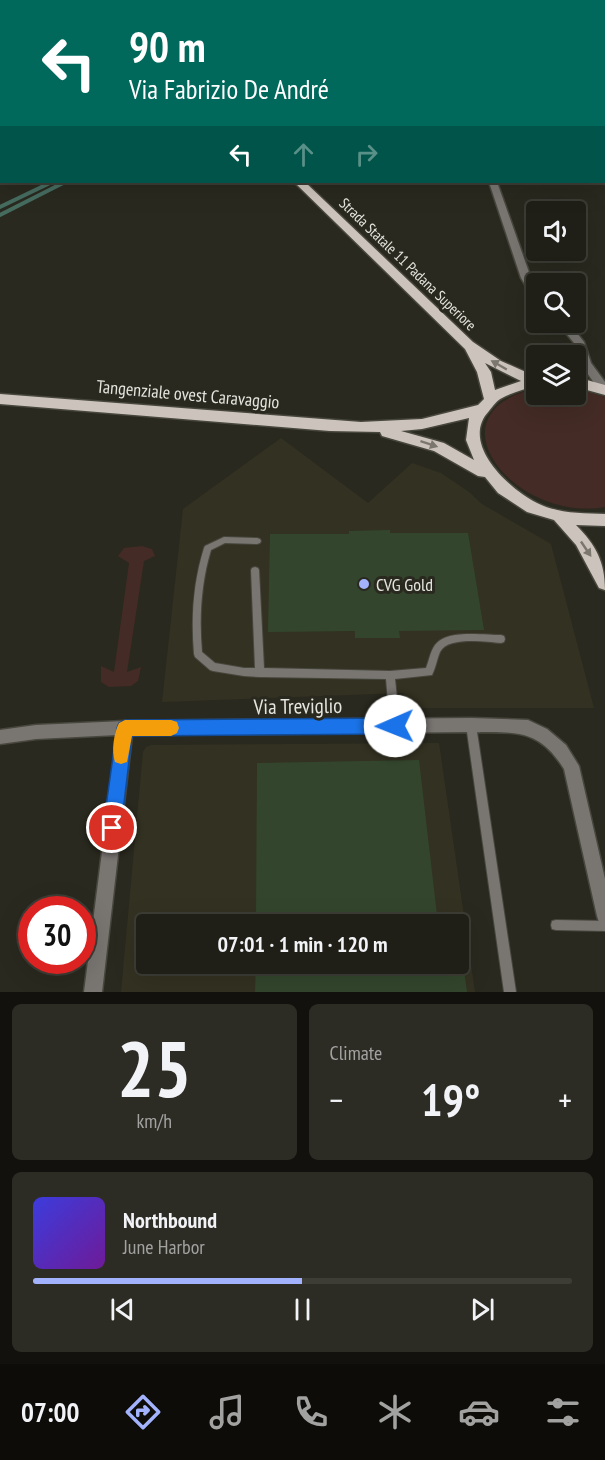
<!DOCTYPE html>
<html lang="en">
<head>
<meta charset="utf-8">
<style>
	body { margin:0; font-family:"PT Sans Narrow",sans-serif; background:#2d2c24; color:#f1f3f6; height:100vh; display:flex; flex-direction:column; font-size:22px; white-space:nowrap }
	* { box-sizing:border-box; margin:0 }
	p { font-size:20px; color:#a2a2a1 }
	.icon { flex:none; width:33px; height:33px; fill:none; stroke:currentColor; stroke-width:2; stroke-linecap:round; stroke-linejoin:round }
	.map { position:relative; height:992px; overflow:hidden }
	.details { display:flex; flex-direction:column; gap:12px; padding:12px; background:#12110d; flex:1 }
	.details>* { flex:none }
	.banner { position:absolute; left:0px; top:0px; width:606px; height:183px; box-shadow:0 6px 24px #0002,0 0 0 2px #3d3d36; background:#00695c; color:#fff; overflow:hidden }
	.fabs { position:absolute; left:526px; top:201px; display:grid; gap:12px }
	.fabs a { display:grid; place-items:center; width:60px; height:60px; border-radius:6px; background:#201f17; box-shadow:0 6px 24px #0002,0 0 0 2px #3d3d36; font-size:30px }
	.speed { position:absolute; left:18px; top:896px; display:flex; gap:12px; font-size:30px; font-weight:700; text-align:center }
	.speed>* { display:grid; place-content:center; width:78px; height:78px; border-radius:50%; background:#201f17; box-shadow:0 6px 24px #0002,0 0 0 2px #3d3d36; line-height:1 }
	.speed .limit { border:9px solid #d22; background:#fff; color:#111 }
	.pin { position:absolute; display:grid; place-items:center; width:51px; height:51px; color:#fff; margin:-26px; border:3px solid #fff; border-radius:50%; box-shadow:0 2px 6px #0007 }
	.me { position:absolute; width:66px; margin:-33px; rotate:269deg; stroke-linejoin:round; filter:drop-shadow(0 0 4px #0008) }
	.turn { display:flex; align-items:center; gap:21px; height:126px; padding:0 30px; font-size:27px }
	.turn .icon { width:78px; height:78px; stroke-width:2.5 }
	.turn b { display:block; font-size:42px; line-height:51px }
	.lanes { display:flex; align-items:center; height:57px; padding:0 30px; background:#0003; justify-content:center; gap:30px; direction:ltr }
	.lanes .off { opacity:.35 }
	.big { font-size:45px; font-weight:700; line-height:1.1 }
	.details .tile { flex:1; display:flex; flex-direction:column; justify-content:center; gap:9px; min-width:0; padding:0 21px; border-radius:9px; background:#2d2c24 }
	.details .dial { align-items:center; gap:0 }
	.dial b { font-size:78px; line-height:1 }
	.song { display:flex; align-items:center; gap:18px }
	.cover { width:72px; height:72px; border-radius:9px; background:linear-gradient(135deg,hsl(240 70% 55%),hsl(280 70% 35%)) }
	.played { height:6px; border-radius:3px; background:linear-gradient(90deg,#a3b2fc 50%,#3d3d36 50%) }
	.keys { display:flex; justify-content:space-around; direction:ltr }
	.heat { display:flex; justify-content:space-between; align-items:center; font-size:33px; direction:ltr }
	.details .tiles { flex:1; display:grid; gap:12px; grid-template-columns:1fr 1fr }
	.tile:last-child { grid-column:span 2 }
	.trip { position:absolute; left:136px; top:914px; width:333px; height:60px; border-radius:6px; background:#201f17; box-shadow:0 6px 24px #0002,0 0 0 2px #3d3d36; font-weight:700; line-height:60px; text-align:center }
	.dock { display:flex; height:96px; justify-content:space-around; align-items:center; background:#0d0c09; color:#a2a2a1 }
	.dock .icon { width:42px; height:42px }
	.dock .current { color:#a3b2fc }
	.dock b { font-size:27px; color:#f1f3f6 }
	.map>svg:first-child { display:block }
</style>
</head>
<body>
<div class="map">
<svg width="605" height="992" viewBox="0 0 605 992">
	<rect width="100%" height="100%" fill="#2a291f"/>
	<path fill="#333121" fill-rule="evenodd" d="M 281,438 L 368,503 L 412,463 L 441,473 L 469,492 L 482,504 L 551,544 L 594,708 L 421,708 L 408,704 L 403,693 L 162,702 L 183,509 Z
		M 439,743 L 475,992 L 121,992 L 143,752 L 146,747 L 151,745 ZM 147,924 L 459,924 L 459,963 L 147,963 Z"/>
	<path fill="#442b25" d="M 537,388 L 537,394 L 576,394 L 576,388 L 605,397 L 605,507 C 515,523 425,413 537,388 Z
		M 142,546 L 152,549 L 155,556 L 144,561 L 127,672 L 141,667 L 138,681 L 131,686 L 109,687 L 101,682 L 101,666 L 114,672 L 129,563 L 118,556 L 124,548 Z"/>
	<g fill="none" stroke-linecap="round" stroke-linejoin="round">
		<path stroke="#466c60" stroke-width="3" d="M 587,0 L 593,2
			M 521,2 L 526,0"/>
		<path stroke="#466c60" stroke-width="4" d="M 0,207 L 52,182
			M 0,215 L 65,182"/>
	</g>
	<path fill="#33462d" d="M 390,530 L 390,533 L 468,533 L 484,630 L 399,631 L 400,638 L 355,638 L 355,631 L 268,632 L 270,534 L 349,534 L 349,531 Z
		M 419,760 L 438,924 L 256,924 L 257,763 Z
		M 256,963 L 463,963 L 467,992 L 255,992 Z"/>
	<g fill="none" stroke-linecap="round" stroke-linejoin="round">
		<defs>
			<path id="service" d="M 604,92 L 605,92 L 605,94 L 604,94 Z
				M 604,130 L 605,130 L 605,132 L 604,132 Z
				M 224,537 L 257,538 L 260,539 L 261,541 L 260,543 L 257,544 L 225,543 L 211,550 C 201,583 199,618 202,652 L 215,663 L 244,668 L 255,668 L 251,570 L 252,568 L 255,567 L 258,568 L 259,570 L 264,668 L 390,671 L 426,668 C 429,661 430,652 435,645 C 446,629 484,635 501,635 L 504,636 L 505,639 L 504,642 L 501,643 C 486,642 448,636 440,652 C 437,659 436,667 432,675 L 395,679 L 400,726 L 398,729 L 395,730 L 392,729 L 390,726 L 386,679 L 260,677 L 244,676 L 213,671 L 210,670 L 195,657 L 194,654 C 191,618 193,583 204,548 L 205,546 Z
				M 471,721 L 474,722 L 476,725 L 516,992 L 504,992 L 466,725 L 468,722 Z
				M 556,920 L 605,921 L 605,931 L 556,930 L 552,929 L 551,925 L 552,921 Z"/>
			<path id="minor" d="M 223,0 L 230,0 L 222,2 Z
				M 374,0 L 386,2 L 375,2 Z
				M 436,0 L 442,0 L 442,2 L 436,2 Z
				M 0,122 L 2,122 L 0,127 Z
				M 489,182 L 497,182 L 531,278 L 537,289 L 537,300 L 534,299 L 521,278 Z
				M 557,322 L 568,322 L 584,342 L 591,363 L 605,382 L 605,394 L 601,393 L 581,364 L 574,343 Z
				M 471,718 L 528,720 L 547,729 L 566,745 L 579,766 L 605,879 L 605,924 L 599,922 L 597,916 L 564,769 C 538,727 515,733 471,732 L 132,735 L 102,992 L 84,992 L 117,735 L 36,739 L 0,744 L 0,730 L 36,725 L 125,721 Z"/>
			<path id="primary" d="M 264,0 L 273,0 L 272,2 Z
				M 294,182 L 305,182 L 473,342 L 501,361 L 537,377 L 537,385 C 526,389 513,392 502,398 C 497,400 493,406 489,411 C 459,443 509,489 537,503 C 559,514 582,513 605,514 L 605,526 L 576,525 C 596,545 605,562 605,590 L 599,588 L 576,545 L 554,520 L 527,512 L 498,493 L 485,477 L 478,476 L 434,451 L 382,436 L 380,432 L 330,431 L 0,404 L 0,394 L 361,422 L 422,419 L 478,405 L 484,399 L 477,372 L 465,349 ZM 485,363 L 521,381 L 495,390 L 491,372 ZM 469,418 L 466,440 L 474,460 L 444,443 L 401,431 L 422,429 Z
				M 576,377 L 605,385 L 605,395 L 576,387 Z"/>
		</defs>
		<use href="#service" stroke="#48473e" stroke-width="2"/>
		<use href="#minor" stroke="#48473e" stroke-width="3"/>
		<use href="#primary" stroke="#48473e" stroke-width="3"/>
		<use href="#service" fill="#797672" fill-rule="evenodd"/>
		<use href="#minor" fill="#797672" fill-rule="evenodd"/>
		<use href="#primary" fill="#ccc4bc" fill-rule="evenodd"/>
	</g>
	<defs><path id="oneway-solid" d="M-6-.8H1V-3.2L6.5 0L1 3.2V.8H-6Z" transform="scale(1.5)"/></defs>
	<g fill="#7b766e">
		<use href="#oneway-solid" transform="translate(499 365) rotate(-150)"/>
		<use href="#oneway-solid" transform="translate(429 444) rotate(18)"/>
		<use href="#oneway-solid" transform="translate(586 549) rotate(56)"/>
	</g>
	<path fill="#1a73e8" stroke="#114b97" stroke-width="1.5" d="M 395,718 L 401,720 L 403,726 L 401,731 L 395,734 L 132,736 L 121,828 L 118,834 L 112,837 L 105,834 L 103,828 L 117,728 L 119,723 L 125,720 Z"/>
	<path fill="#f59e0b" d="M 125,720 L 171,720 L 177,722 L 179,728 L 177,733 L 171,736 L 132,736 L 127,762 L 121,764 L 115,762 C 111,751 114,733 119,723 Z"/>
	<circle fill="#a3b2fc" stroke="#2a291f" stroke-width="2" cx="364" cy="584" r="6"/>
	<g text-anchor="middle" dominant-baseline="central" stroke-width="6" stroke-linejoin="round" paint-order="stroke">
		<g font-size="15" fill="#e5e4de" stroke="#2a291f">
			<text transform="translate(408 264) rotate(44)">Strada Statale 11 Padana Superiore</text>
		</g>
		<g font-size="18" fill="#e5e4de" stroke="#2a291f">
			<text transform="translate(188 394) rotate(5)">Tangenziale ovest Caravaggio</text>
		</g>
		<g font-size="18" fill="#e5e4de" stroke="#2a291f" text-anchor="start">
			<text x="376" y="584">CVG Gold</text>
		</g>
		<g font-size="21" fill="#e5e4de" stroke="#2a291f">
			<text transform="translate(298 706) rotate(-1)">Via Treviglio</text>
		</g>
	</g>
</svg>
<div class="fabs">
<a><svg class="icon" aria-label="sound" viewBox="0 0 24 24"><path d="M4 9h4l5-4v14l-5-4H4zM17 9q2 3 0 6"/></svg></a>
<a><svg class="icon" aria-label="search" viewBox="0 0 24 24"><circle cx="10" cy="10" r="6"/><path d="M15 15l6 6"/></svg></a>
<a><svg class="icon" aria-label="layers" viewBox="0 0 24 24"><path d="M12 4l9 5-9 5-9-5zM3 14l9 5 9-5"/></svg></a>
</div>
<div class="speed"><div class="limit">30</div></div>
<div class="pin" style="left:112px;top:828px;background:#d93025"><svg class="icon" aria-label="arrive" viewBox="0 0 24 24"><path d="M6 21V4h12l-3 4 3 4H6"/></svg></div>
<svg class="me" style="left:395px;top:726px" viewBox="-20 -20 40 40"><circle r="19" fill="#fff"/><path d="M0-13L10 11 0 6-10 11z" fill="#1a73e8"/></svg>
<div class="trip">07:01 · 1 min · 120 m</div>
<div class="banner">
<div class="turn"><svg class="icon" aria-label="left" viewBox="0 0 24 24"><path d="M17 20v-9H6M10 6l-5 5 5 5"/></svg><div><b>90 m</b>Via Fabrizio De André</div></div>
<div class="lanes"><svg class="icon" aria-label="left" viewBox="0 0 24 24"><path d="M17 20v-9H6M10 6l-5 5 5 5"/></svg><svg class="icon off" aria-label="ahead" viewBox="0 0 24 24"><path d="M12 20V5M6 11l6-6 6 6"/></svg><svg class="icon off" aria-label="right" viewBox="0 0 24 24"><path d="M7 20v-9h11M14 6l5 5-5 5"/></svg></div>
</div>
</div>
<section class="details">
<div class="tiles">
<div class="tile dial"><b>25</b><p>km/h</p></div>
<div class="tile"><p>Climate</p>
<div class="heat"><a>−</a><b class="big">19°</b><a>+</a></div>
</div>
<div class="tile">
<div class="song"><i class="cover"></i><div><b>Northbound</b><p>June Harbor</p></div></div>
<div class="played"></div>
<div class="keys"><svg class="icon" aria-label="previous" viewBox="0 0 24 24"><path d="M18 5L8 12l10 7zM5 5v14"/></svg><svg class="icon" aria-label="pause" viewBox="0 0 24 24"><path d="M8 5v14M16 5v14"/></svg><svg class="icon" aria-label="next" viewBox="0 0 24 24"><path d="M6 5l10 7-10 7zM19 5v14"/></svg></div>
</div>
</div>
</section>
<nav class="dock">
<b>07:00</b>
<svg class="icon current" aria-label="directions" viewBox="0 0 24 24"><path d="M12 3l9 9-9 9-9-9zM9 14v-3h6M13 9l2 2-2 2"/></svg>
<svg class="icon" aria-label="music" viewBox="0 0 24 24"><path d="M9 18V5l10-2v13"/><circle cx="6" cy="18" r="3"/><circle cx="16" cy="16" r="3"/></svg>
<svg class="icon" aria-label="phone" viewBox="0 0 24 24"><path d="M5 4h4l2 5-3 2q2 4 5 5l2-3 5 2v4C11 20 4 13 5 4z"/></svg>
<svg class="icon" aria-label="climate" viewBox="0 0 24 24"><path d="M12 3v18M4 7l16 10M4 17L20 7"/></svg>
<svg class="icon" aria-label="car" viewBox="0 0 24 24"><path d="M5 17H2v-5l4-1 3-4h7l3 4 3 1v5h-3M9 17h6M6 11h13"/><circle cx="7" cy="17" r="2"/><circle cx="17" cy="17" r="2"/></svg>
<svg class="icon" aria-label="filters" viewBox="0 0 24 24"><path d="M4 7h16M4 17h16"/><circle cx="9" cy="7" r="2"/><circle cx="15" cy="17" r="2"/></svg>
</nav>
</body>
</html>
